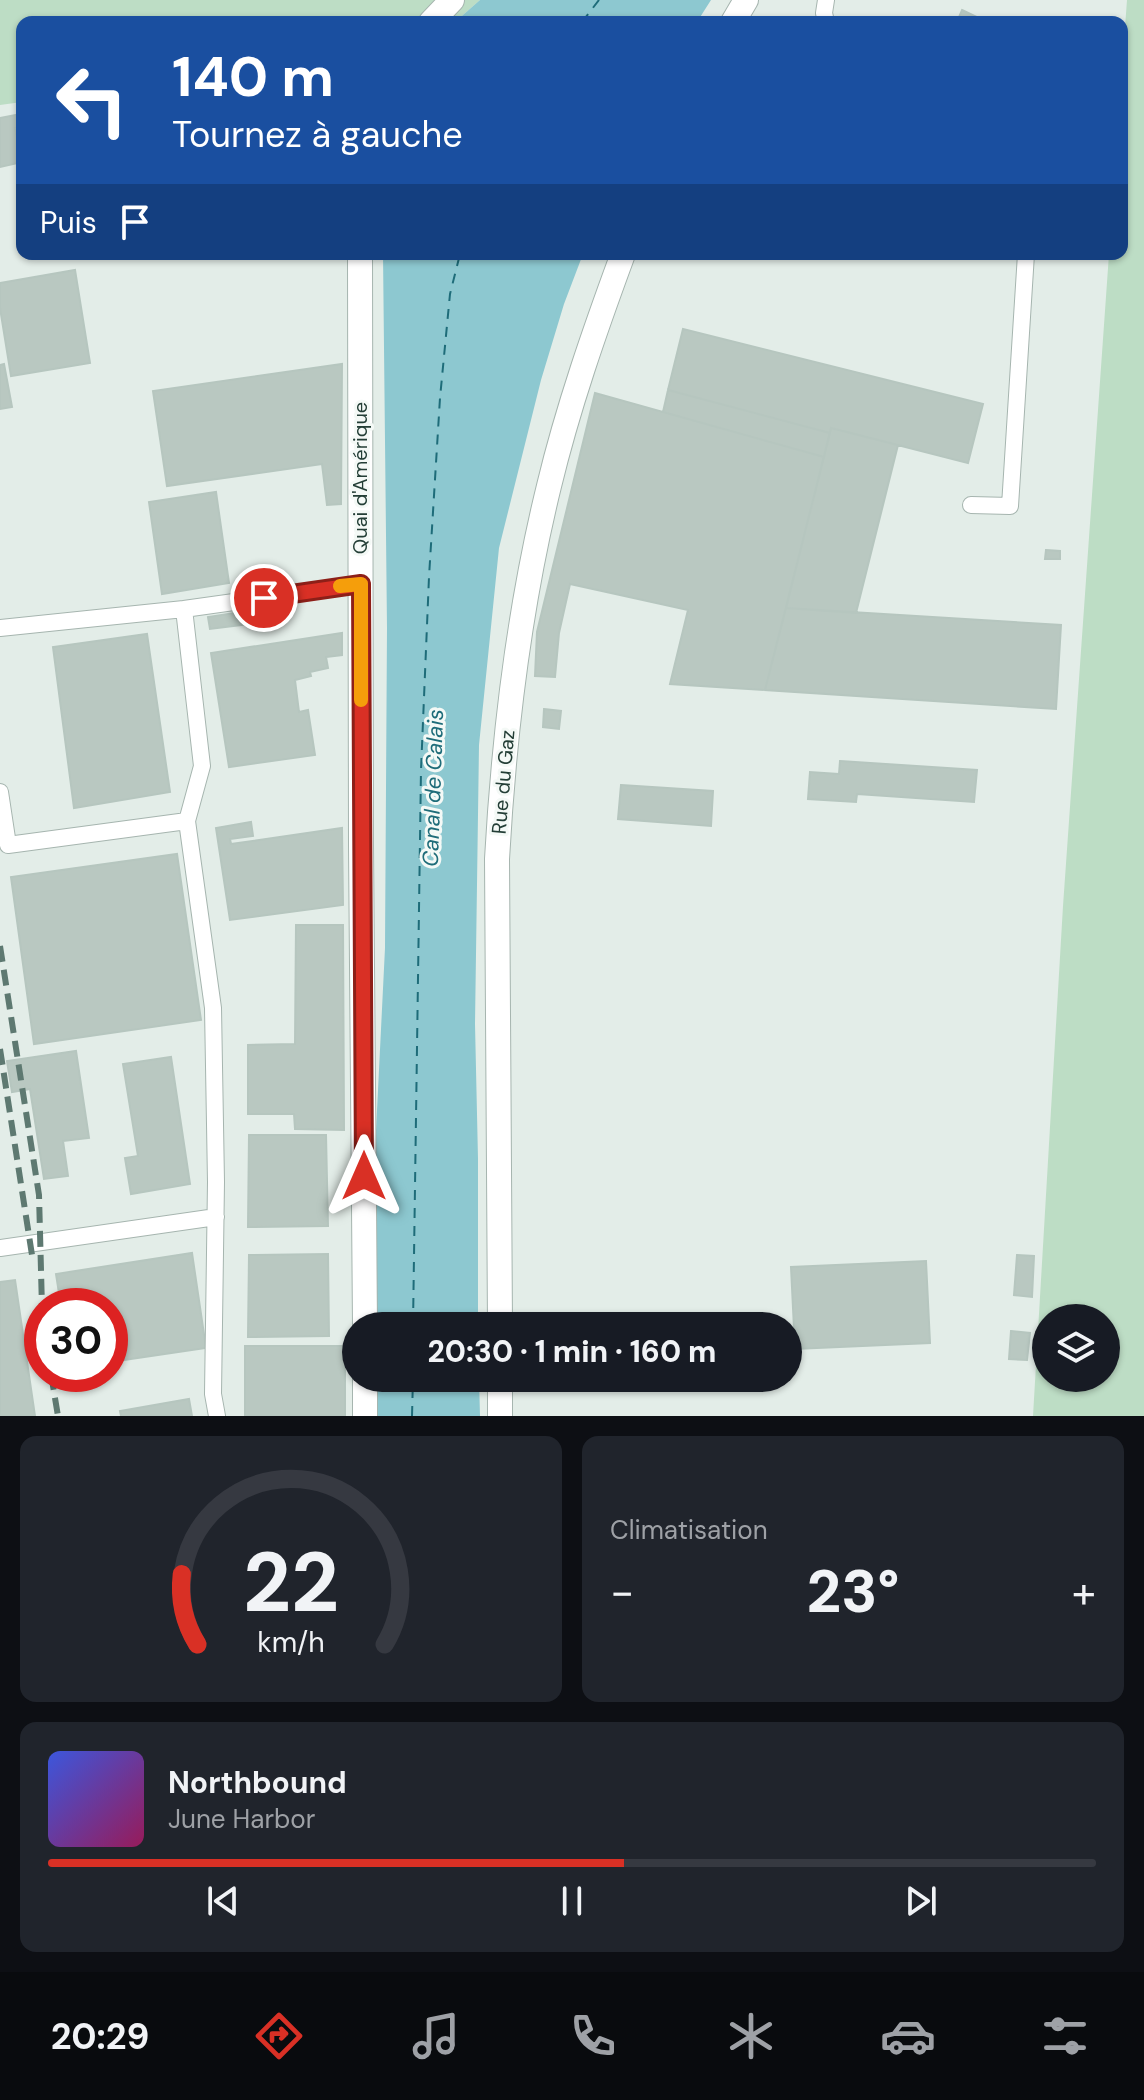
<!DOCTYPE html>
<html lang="fr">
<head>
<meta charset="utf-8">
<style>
	body { margin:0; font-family:"DM Sans",sans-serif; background:#20242c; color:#f1f3f6; height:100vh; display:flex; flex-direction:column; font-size:30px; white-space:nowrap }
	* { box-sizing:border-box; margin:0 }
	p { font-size:26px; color:#9ea1a6 }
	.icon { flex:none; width:44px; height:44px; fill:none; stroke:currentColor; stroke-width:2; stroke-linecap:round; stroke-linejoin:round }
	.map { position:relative; height:1416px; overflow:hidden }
	.panel { display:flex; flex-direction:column; gap:20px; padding:20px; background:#0d0f14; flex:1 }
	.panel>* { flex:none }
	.top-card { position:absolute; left:16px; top:16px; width:1112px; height:244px; border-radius:16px; box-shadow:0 2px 6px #0004; background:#1a4fa0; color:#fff; overflow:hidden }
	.tools { position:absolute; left:1032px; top:1304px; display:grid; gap:16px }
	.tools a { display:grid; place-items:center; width:88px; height:88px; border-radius:50%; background:#171b24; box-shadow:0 2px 6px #0004; font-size:40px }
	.speed { position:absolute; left:24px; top:1288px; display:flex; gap:16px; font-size:40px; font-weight:700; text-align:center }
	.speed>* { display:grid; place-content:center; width:104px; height:104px; border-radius:50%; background:#171b24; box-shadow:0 2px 6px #0004; line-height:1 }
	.speed .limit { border:12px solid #d22; background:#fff; color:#111 }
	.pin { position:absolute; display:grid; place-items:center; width:68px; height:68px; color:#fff; margin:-34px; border:4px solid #fff; border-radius:50%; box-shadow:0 2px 8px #0007 }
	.me { position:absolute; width:88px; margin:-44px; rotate:0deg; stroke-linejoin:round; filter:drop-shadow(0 0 6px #0008) }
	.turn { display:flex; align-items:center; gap:28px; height:168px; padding:0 24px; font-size:36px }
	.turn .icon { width:104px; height:104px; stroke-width:2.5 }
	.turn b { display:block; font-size:56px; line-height:68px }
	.then { display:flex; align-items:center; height:76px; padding:0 24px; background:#0003; gap:16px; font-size:30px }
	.big { font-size:60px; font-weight:800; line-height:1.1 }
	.panel .tile { flex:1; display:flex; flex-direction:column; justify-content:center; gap:12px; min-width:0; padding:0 28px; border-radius:16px; background:#20242c }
	.panel .dial { align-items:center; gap:0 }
	.dial svg { height:208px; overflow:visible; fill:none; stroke:#363941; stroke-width:7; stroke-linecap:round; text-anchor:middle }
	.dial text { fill:#f1f3f6; stroke:none }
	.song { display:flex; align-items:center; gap:24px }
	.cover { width:96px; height:96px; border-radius:12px; background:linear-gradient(135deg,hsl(230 70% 55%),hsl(330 70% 35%)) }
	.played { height:8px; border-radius:4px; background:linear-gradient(90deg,#d93025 55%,#363941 55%) }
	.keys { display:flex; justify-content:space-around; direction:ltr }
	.heat { display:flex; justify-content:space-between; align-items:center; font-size:44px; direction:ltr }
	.panel .tiles { flex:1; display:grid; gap:20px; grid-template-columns:1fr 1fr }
	.tile:last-child { grid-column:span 2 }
	.trip { position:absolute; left:342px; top:1312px; width:460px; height:80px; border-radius:40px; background:#171b24; box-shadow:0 2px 6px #0004; font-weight:800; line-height:80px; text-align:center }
	.dock { display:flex; height:128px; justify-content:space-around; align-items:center; background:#090b0e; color:#9ea1a6 }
	.dock .icon { width:56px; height:56px }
	.dock .on { color:#d93025 }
	.dock b { font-size:36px; color:#f1f3f6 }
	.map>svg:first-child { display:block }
</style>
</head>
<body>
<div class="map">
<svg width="1144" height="1416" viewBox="0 0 1144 1416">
	<rect width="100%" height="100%" fill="#e3ede8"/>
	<path fill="#bdddc5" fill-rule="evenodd" d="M 0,0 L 480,0 L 455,22 L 22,22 L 22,102 L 0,105 Z
		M 1127,0 L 1144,0 L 1144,1416 L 1033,1416 L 1063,906 L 1109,254 L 1122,254 L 1122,68 ZM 1046,1318 L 1106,1318 L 1106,1378 L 1046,1378 Z"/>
	<path fill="#8dc8d0" d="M 480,0 L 711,0 L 697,22 L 455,22 Z
		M 383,254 L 583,254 L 564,304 L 541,380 L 499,548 L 479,745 L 475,1024 L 478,1159 L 478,1326 L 377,1326 L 375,1151 L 385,948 L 387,628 Z
		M 377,1378 L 479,1378 L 480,1416 L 377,1416 Z"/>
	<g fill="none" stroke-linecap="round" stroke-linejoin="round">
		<path stroke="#1e6c79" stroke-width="2" stroke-dasharray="10 8" stroke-linecap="butt" d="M 582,22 L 599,0
			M 413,1326 L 421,770 L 429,577 L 440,398 L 450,294 L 460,254
			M 412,1416 L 413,1378"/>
	</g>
	<path fill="#b9c8c1" stroke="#b6c6bf" stroke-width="2" d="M 962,10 L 987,22 L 957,22 Z
		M 21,114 L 22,127 L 15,128 L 22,162 L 0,167 L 0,118 Z
		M 75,270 L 90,363 L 11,376 L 0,308 L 0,283 Z
		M 683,329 L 983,404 L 968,463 L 831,428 L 830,433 L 668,390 Z
		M 4,364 L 12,407 L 0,409 L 0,365 Z
		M 342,364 L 341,504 L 327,505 L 322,464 L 167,486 L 153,391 Z
		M 668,390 L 830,433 L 824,457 L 663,412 Z
		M 595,393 L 824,457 L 765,690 L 670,684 L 688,610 L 570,584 L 559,633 L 555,677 L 535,676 L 537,632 Z
		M 831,428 L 898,445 L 856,613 L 786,608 Z
		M 216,492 L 229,583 L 162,594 L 149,502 Z
		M 1046,550 L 1060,551 L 1060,559 L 1045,559 Z
		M 786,608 L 1061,625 L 1056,709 L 765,690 Z
		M 255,610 L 257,623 L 210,629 L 208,617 Z
		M 342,633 L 342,655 L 326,657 L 328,668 L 310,672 L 311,676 L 295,680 L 299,712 L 308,710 L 315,755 L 229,767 L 211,653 Z
		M 147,634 L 170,792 L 74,808 L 53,647 Z
		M 544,709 L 561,711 L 559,729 L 543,727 Z
		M 840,761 L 977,770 L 974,802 L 857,794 L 856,802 L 808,799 L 810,772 L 839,774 Z
		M 621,785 L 713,791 L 711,826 L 618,819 Z
		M 251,822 L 253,836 L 230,839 L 231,844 L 342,828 L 343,905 L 230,920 L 216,828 Z
		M 177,854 L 201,1020 L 34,1044 L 11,877 Z
		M 296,925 L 343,925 L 344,1130 L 295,1129 L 294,1114 L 248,1114 L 248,1045 L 295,1044 Z
		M 76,1051 L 89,1138 L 63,1141 L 68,1176 L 44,1179 L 30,1089 L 12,1092 L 7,1061 Z
		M 171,1057 L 190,1184 L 131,1194 L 125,1158 L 138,1156 L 123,1064 Z
		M 249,1135 L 326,1135 L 328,1226 L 248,1227 Z
		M 192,1253 L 206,1348 L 110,1362 L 110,1306 L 61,1306 L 56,1274 Z
		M 328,1254 L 329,1336 L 248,1337 L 249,1255 Z
		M 1017,1255 L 1034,1256 L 1032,1297 L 1014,1295 Z
		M 926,1261 L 930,1343 L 795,1349 L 791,1267 Z
		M 15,1280 L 35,1416 L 0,1416 L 0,1282 Z
		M 1011,1331 L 1030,1333 L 1027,1360 L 1009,1359 Z
		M 245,1346 L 345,1346 L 345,1416 L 245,1416 Z
		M 189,1399 L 192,1416 L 121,1416 L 120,1411 Z"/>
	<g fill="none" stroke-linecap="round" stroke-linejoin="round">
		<defs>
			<path id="service" d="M 826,0 L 824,13 L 826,22
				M 971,505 L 1010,506 L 1026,254
				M 184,609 L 361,584
				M 0,628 L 184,609 L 202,766 L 187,821
				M 0,792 L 8,845 L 187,821 L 213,1008 L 216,1182 L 213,1394 L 217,1416
				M 0,1248 L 216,1217"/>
			<path id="minor" d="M 431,22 L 452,0
				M 360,254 L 361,845 L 365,1326
				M 365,1378 L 365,1416"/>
			<path id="tertiary" d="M 733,22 L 746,0
				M 500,1326 L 497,859 C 504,733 519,608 549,486 C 568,407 595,330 623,254
				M 500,1378 L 500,1416"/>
		</defs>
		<use href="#service" stroke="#a6b5af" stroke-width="18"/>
		<use href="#minor" stroke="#a6b5af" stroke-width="26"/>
		<use href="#tertiary" stroke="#a6b5af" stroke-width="26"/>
		<use href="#service" stroke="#fff" stroke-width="16"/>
		<use href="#minor" stroke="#fff" stroke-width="24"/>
		<use href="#tertiary" stroke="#fff" stroke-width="24"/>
		<path stroke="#5e7971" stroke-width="6" stroke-dasharray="16 8" stroke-linecap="butt" d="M 0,946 L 39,1195 L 42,1308
			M 0,1049 L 32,1255
			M 51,1374 L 58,1416"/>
	</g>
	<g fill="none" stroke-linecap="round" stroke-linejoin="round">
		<defs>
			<path id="route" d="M 264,598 L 361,584 L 364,1176"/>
		</defs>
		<use href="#route" stroke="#8d1f18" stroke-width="20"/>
		<use href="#route" stroke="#d93025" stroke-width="14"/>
		<path stroke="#f59e0b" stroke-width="14" d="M 340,586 L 361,584 L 361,700"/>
	</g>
	<g text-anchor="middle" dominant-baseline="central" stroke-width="6" stroke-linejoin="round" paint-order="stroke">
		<g font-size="20" fill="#233e36" stroke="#f4f9f6">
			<text transform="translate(360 478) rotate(-90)">Quai d'Amérique</text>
			<text transform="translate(503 782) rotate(-85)">Rue du Gaz</text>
		</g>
		<g font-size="22" font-style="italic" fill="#1e6c79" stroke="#f4f9f6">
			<text transform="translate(433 788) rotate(-88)">Canal de Calais</text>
		</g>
	</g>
</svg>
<div class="tools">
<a><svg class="icon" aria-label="layers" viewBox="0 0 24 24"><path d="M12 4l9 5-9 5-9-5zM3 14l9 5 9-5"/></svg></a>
</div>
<div class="speed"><div class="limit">30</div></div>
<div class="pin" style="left:264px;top:598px;background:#d93025"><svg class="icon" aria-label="arrive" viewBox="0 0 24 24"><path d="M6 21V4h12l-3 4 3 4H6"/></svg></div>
<svg class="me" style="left:364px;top:1176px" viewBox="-20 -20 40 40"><path d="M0-17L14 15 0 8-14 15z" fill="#d93025" stroke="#fff" stroke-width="4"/></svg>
<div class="trip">20:30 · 1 min · 160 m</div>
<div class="top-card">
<div class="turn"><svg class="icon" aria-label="left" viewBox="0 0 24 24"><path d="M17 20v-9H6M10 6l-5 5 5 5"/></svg><div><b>140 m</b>Tournez à gauche</div></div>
<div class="then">Puis<svg class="icon" aria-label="arrive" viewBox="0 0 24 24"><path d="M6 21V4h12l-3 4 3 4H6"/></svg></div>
</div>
</div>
<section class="panel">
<div class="tiles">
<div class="tile dial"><svg viewBox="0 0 100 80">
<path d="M14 69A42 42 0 1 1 86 69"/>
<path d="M14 69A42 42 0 0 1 8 42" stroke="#d93025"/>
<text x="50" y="56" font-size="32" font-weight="700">22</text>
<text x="50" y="72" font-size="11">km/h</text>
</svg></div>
<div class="tile"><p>Climatisation</p>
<div class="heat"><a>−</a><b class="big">23°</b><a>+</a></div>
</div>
<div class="tile">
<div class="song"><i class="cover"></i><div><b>Northbound</b><p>June Harbor</p></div></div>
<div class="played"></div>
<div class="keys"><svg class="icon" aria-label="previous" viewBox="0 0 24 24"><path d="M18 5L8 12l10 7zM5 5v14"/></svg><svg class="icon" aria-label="pause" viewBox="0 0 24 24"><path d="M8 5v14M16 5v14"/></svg><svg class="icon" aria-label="next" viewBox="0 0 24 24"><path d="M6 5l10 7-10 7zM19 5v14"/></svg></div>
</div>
</div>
</section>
<nav class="dock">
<b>20:29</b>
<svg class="icon on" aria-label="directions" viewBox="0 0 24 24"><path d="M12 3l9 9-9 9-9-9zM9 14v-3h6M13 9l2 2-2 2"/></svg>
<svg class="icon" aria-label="music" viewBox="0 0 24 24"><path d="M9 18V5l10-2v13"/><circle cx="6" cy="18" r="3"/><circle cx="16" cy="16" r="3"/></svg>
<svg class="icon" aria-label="phone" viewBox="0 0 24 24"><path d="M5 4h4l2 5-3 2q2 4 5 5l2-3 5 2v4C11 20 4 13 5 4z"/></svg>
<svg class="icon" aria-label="climate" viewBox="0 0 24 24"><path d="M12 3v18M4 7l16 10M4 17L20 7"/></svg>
<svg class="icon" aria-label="car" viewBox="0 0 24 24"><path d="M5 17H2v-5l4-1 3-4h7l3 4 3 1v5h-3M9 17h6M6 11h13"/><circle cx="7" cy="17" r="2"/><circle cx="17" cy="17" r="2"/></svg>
<svg class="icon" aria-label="filters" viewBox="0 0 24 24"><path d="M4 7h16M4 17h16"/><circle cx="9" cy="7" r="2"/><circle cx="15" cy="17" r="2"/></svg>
</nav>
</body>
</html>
